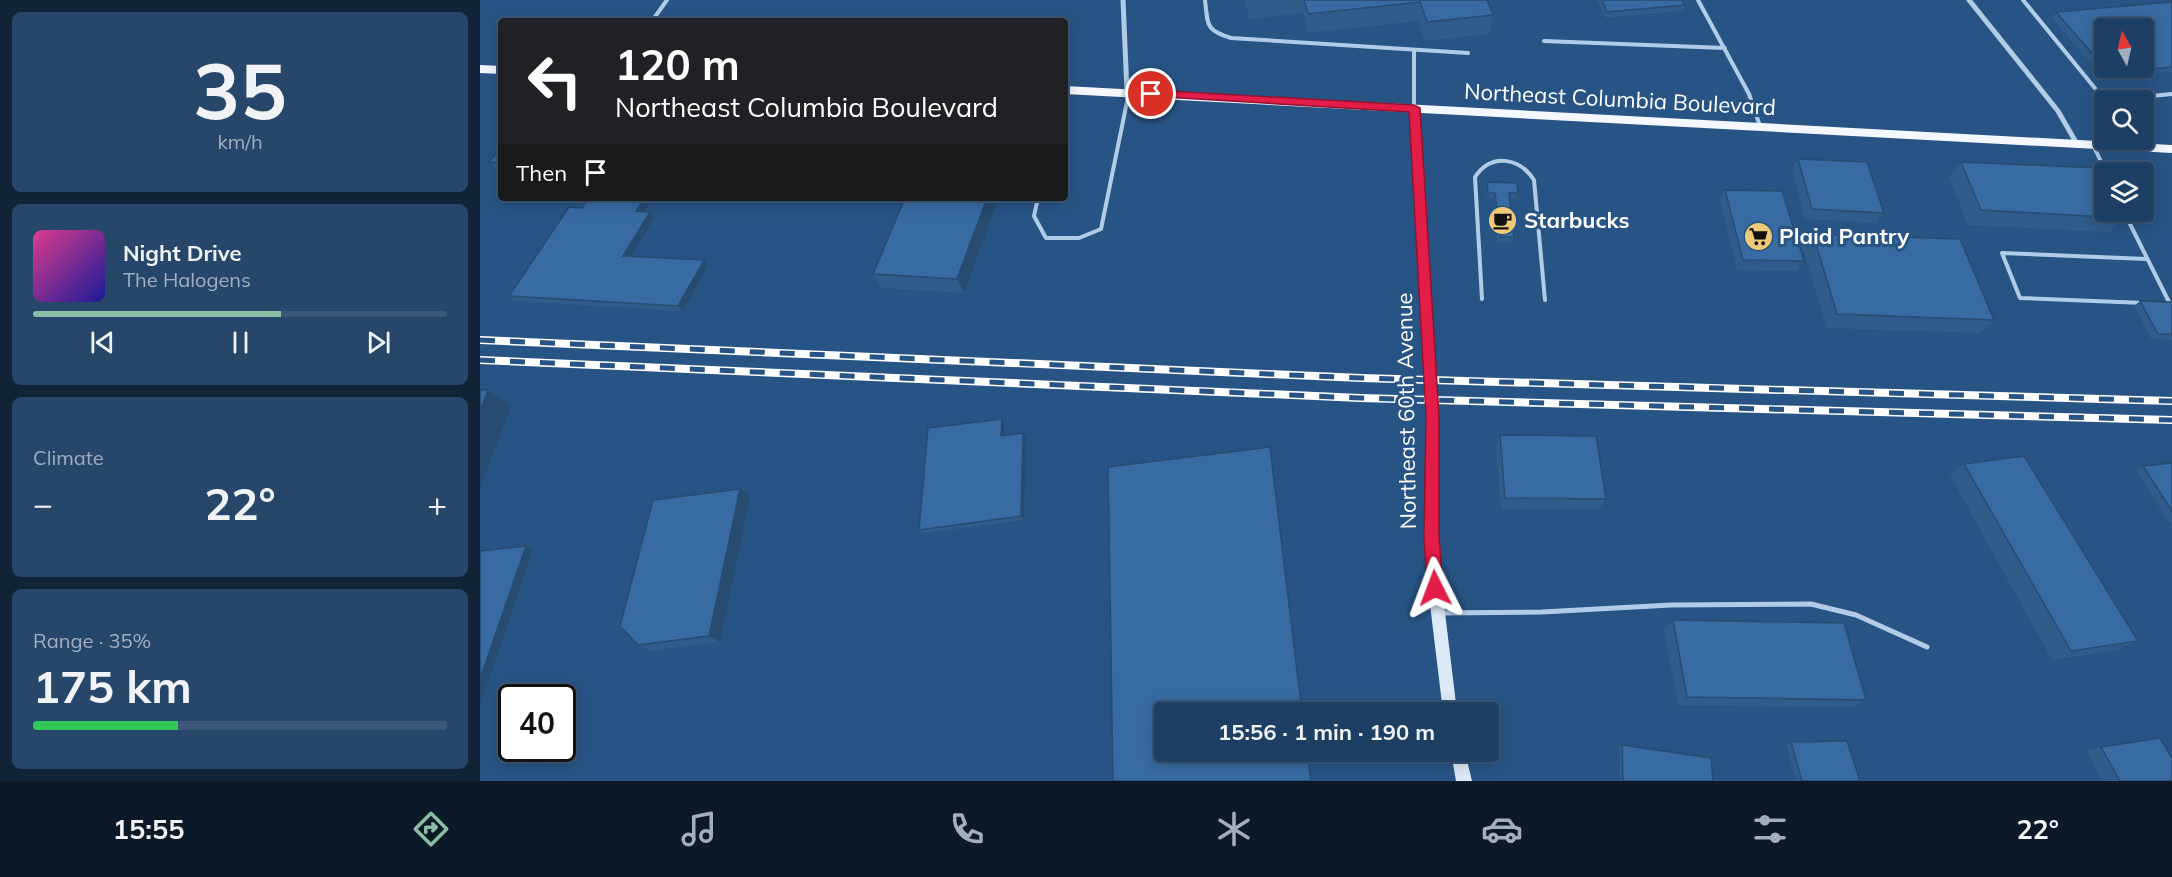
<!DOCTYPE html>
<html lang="en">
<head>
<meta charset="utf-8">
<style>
	body { margin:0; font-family:Mulish,sans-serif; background:#26466a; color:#f1f3f6; height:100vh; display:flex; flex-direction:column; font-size:22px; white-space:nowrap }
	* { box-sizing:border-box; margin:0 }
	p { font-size:20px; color:#a1afbf }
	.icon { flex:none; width:33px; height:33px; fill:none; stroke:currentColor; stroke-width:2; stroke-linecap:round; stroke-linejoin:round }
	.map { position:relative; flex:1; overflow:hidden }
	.panel { display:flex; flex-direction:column; gap:12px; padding:12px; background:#102337; width:480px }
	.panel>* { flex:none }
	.guide { position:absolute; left:18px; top:18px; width:570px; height:183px; border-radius:6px; box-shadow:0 3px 15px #0003,0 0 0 2px #3c5878; background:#202124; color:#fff; overflow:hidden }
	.needle { width:39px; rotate:352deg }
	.buttons { position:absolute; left:1614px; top:18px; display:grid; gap:12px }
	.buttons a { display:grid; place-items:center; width:60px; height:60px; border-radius:6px; background:#1e3f64; box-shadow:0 3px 15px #0003,0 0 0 2px #3c5878; font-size:30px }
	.speed { position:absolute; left:18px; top:684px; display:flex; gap:12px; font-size:30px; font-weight:700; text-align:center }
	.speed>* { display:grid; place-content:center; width:78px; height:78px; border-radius:50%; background:#1e3f64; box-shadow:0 3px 15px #0003,0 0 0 2px #3c5878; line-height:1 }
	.speed .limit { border:3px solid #111; border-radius:9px; background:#fff; color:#111 }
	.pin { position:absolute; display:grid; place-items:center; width:51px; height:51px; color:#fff; margin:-26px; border:3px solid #fff; border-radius:50%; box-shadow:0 2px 6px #0007 }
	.me { position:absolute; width:66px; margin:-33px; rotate:357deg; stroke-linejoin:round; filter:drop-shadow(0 0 4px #0008) }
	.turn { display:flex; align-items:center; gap:21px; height:126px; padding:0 18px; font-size:27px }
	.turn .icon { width:78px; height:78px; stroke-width:2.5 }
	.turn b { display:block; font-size:42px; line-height:51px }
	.then { display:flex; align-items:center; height:57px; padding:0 18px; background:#0003; gap:12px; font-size:22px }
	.big { font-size:45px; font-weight:700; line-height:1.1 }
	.panel .tile { flex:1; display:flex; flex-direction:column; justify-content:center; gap:9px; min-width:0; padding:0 21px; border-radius:9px; background:#26466a }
	.panel .dial { align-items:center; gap:0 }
	.dial b { font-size:78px; line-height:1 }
	.song { display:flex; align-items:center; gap:18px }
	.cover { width:72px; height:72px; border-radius:9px; background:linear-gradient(135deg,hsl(330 70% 55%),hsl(240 70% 35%)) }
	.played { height:6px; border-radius:3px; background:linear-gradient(90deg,#8abfa5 60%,#3c5878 60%) }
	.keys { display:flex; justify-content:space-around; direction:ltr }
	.heat { display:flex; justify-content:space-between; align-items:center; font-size:33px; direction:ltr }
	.charge { height:9px; border-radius:4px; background:linear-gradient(90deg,#34c759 35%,#3c5878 0) }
	.trip { position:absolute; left:674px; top:702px; width:345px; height:60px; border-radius:6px; background:#1e3f64; box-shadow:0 3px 15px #0003,0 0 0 2px #3c5878; font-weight:700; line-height:60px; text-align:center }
	.tab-bar { display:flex; height:96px; justify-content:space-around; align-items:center; background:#0c1928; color:#a1afbf }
	.tab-bar .icon { width:42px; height:42px }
	.tab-bar .selected { color:#8abfa5 }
	.tab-bar b { font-size:27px; color:#f1f3f6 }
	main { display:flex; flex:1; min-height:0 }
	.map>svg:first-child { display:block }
</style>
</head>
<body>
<main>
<section class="panel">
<div class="tile dial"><b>35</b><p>km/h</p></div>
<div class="tile">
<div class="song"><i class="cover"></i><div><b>Night Drive</b><p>The Halogens</p></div></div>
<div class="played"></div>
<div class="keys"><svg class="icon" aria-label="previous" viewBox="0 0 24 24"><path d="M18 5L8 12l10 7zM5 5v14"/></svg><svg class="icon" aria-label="pause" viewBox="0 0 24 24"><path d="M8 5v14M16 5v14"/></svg><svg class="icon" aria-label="next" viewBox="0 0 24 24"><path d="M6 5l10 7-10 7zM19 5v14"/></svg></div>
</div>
<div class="tile"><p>Climate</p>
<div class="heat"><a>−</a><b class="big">22°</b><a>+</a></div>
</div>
<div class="tile"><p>Range · 35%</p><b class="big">175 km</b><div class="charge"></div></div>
</section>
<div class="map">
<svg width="1692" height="781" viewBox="0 0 1692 781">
	<rect width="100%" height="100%" fill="#285485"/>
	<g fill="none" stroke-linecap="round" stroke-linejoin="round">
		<path stroke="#b2cce8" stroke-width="4" d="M 725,0 C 728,25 725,30 751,38 L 988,53
			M 1218,0 L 1269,94 L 1280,126
			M 1543,0 L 1618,92 L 1640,99 L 1692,94
			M 172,21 L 187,0
			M 1064,41 L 1245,48
			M 934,51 L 934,108
			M 1613,145 L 1626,172
			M 558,198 L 554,216 L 566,238 L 599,238 L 621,229 L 649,92
			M 1644,212 L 1690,304 L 1687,303
			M 1002,299 L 995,177 C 1011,153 1039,157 1054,180 L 1065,300
			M 1664,303 L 1540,298 L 1522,253 L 1666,259"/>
		<path stroke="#b2cce8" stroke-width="5" d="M 961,613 L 1062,612 L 1191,605 L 1331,604 L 1376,615 L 1447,647"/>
		<path stroke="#b2cce8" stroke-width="5" d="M 643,0 L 647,92
			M 1489,0 L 1578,111 L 1597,144"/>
		<path fill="#dce9f7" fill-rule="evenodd" d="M 934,105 L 939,108 L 958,416 L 959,536 L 962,588 L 977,712 L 963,712 L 948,588 L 945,536 L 946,416 L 929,108 Z
			M 971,752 L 985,752 L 992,781 L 976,781 Z"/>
		<path fill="#f4f8fe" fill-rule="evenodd" d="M 0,65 L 21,66 L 21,74 L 0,73 Z
			M 585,86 L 1692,145 L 1692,153 L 585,94 Z"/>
		<defs>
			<path id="rail" d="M 0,340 L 881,378 L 1692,401
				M 0,360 L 880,398 L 1692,420"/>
		</defs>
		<use href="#rail" stroke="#fff" stroke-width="8"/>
		<use href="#rail" stroke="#285485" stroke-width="5" stroke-dasharray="15" stroke-linecap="butt"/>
	</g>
	<path fill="#305c8b" d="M 765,0 L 1007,0 L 1013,15 L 1010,34 L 945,41 L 938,21 L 828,33 L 823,13 L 769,19 Z
		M 1117,0 L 1202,0 L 1205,5 L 1202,11 L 1126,18 Z
		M 1692,2 L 1692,72 L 1624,79 L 1572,18 L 1576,12 Z
		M 21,147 L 21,168 L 14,168 L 9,162 Z
		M 1318,159 L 1404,213 L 1396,223 L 1325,219 L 1312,170 Z
		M 1481,162 L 1644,218 L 1629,232 L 1488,225 L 1469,177 Z
		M 1007,182 L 1038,193 L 1036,199 L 1030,199 L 1034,237 L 1032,242 L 1018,242 L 1014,198 L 1007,198 L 1006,188 Z
		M 1245,190 L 1324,261 L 1317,271 L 1257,270 L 1240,200 Z
		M 173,198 L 164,212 L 170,212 L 175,217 L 151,256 L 224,260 L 228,265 L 203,311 L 35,301 L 29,296 L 102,208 Z
		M 519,198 L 484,293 L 402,288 L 393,274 Z
		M 1333,234 L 1514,320 L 1500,333 L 1347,328 L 1323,248 Z
		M 1660,301 L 1692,302 L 1692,340 L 1671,339 L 1654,306 Z
		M 522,419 L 525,424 L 524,436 L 546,438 L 544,520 L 443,533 L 439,530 Z
		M 1020,435 L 1126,499 L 1119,510 L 1021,509 L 1016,447 Z
		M 1692,463 L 1692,527 L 1656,470 L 1663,466 Z
		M 1484,464 L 1658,641 L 1637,650 L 1572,660 L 1470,475 Z
		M 260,489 L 270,497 L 240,642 L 170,651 L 158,645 Z
		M 1193,620 L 1386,700 L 1372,707 L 1198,705 L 1184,629 Z
		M 1311,742 L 1380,781 L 1316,781 L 1306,745 Z
		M 1142,745 L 1233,781 L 1140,781 L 1139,747 Z
		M 1621,747 L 1692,781 L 1622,781 L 1606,751 Z"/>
	<path fill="#274b71" d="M 165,198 L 173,198 L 161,216 L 156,211 Z
		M 507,198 L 519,198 L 484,293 L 477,279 Z
		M 170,212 L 175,217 L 148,261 L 143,256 Z
		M 224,260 L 228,265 L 203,311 L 198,306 Z
		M 8,390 L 31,406 L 0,488 L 0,411 Z
		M 522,419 L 525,424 L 524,441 L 521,436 Z
		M 543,433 L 546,438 L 544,520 L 541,516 Z
		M 260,489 L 270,497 L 240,642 L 229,636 Z
		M 46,546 L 53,550 L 0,705 L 0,679 Z"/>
	<path fill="#386ba2" stroke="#274b71" stroke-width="1.5" fill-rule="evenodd" d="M 824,0 L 1007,0 L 1013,15 L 947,22 L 940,2 L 828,14 Z
		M 1122,0 L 1202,0 L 1205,5 L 1127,12 Z
		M 1692,2 L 1692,67 L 1629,73 L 1576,12 ZM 1624,28 L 1664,28 L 1664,68 L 1624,68 Z
		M 21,147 L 21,163 L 9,162 Z
		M 1318,159 L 1387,162 L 1404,213 L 1332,209 Z
		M 1481,162 L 1618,168 L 1624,180 L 1624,212 L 1641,212 L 1644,218 L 1501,210 Z
		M 1007,182 L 1037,183 L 1038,193 L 1029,193 L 1034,237 L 1020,237 L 1015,193 L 1008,193 Z
		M 1245,190 L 1302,191 L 1324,261 L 1263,260 Z
		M 109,198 L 165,198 L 156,211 L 170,212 L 143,256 L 224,260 L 198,306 L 29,296 L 89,207 L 102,208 Z
		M 425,198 L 507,198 L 477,279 L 393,274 Z
		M 1333,234 L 1480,239 L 1514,320 L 1357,314 Z
		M 1660,301 L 1692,302 L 1692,334 L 1678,334 Z
		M 0,390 L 8,390 L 0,411 Z
		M 522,419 L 521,436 L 543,433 L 541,516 L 439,530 L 448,428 Z
		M 1020,435 L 1116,436 L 1126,499 L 1025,498 Z
		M 790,447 L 822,712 L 684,712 L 684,752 L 827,752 L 831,781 L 633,781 L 628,467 Z
		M 1544,456 L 1658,641 L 1591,651 L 1484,464 Z
		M 1692,463 L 1692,511 L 1663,466 Z
		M 260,489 L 229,636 L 158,645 L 140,626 L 173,500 Z
		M 46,546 L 0,679 L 0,551 Z
		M 1193,620 L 1364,623 L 1386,700 L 1207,697 Z
		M 1680,738 L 1692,758 L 1692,781 L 1640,781 L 1621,747 Z
		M 1367,741 L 1380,781 L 1322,781 L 1311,742 Z
		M 1142,745 L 1231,758 L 1233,781 L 1143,781 Z"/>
	<path fill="#e11d48" stroke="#92132f" stroke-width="1.5" d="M 671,90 L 934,105 L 940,108 L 959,416 L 959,536 L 963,588 L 960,593 L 955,595 L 949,593 L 947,588 L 944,536 L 946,416 L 929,112 L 668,96 L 668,91 Z"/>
	<defs>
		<symbol id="cafe-disc" viewBox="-11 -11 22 22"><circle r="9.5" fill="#efc978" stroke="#285485"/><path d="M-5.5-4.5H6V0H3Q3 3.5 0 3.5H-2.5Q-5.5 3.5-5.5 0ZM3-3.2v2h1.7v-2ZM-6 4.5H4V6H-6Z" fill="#111"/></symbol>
		<symbol id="supermarket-disc" viewBox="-11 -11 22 22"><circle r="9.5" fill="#efc978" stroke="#285485"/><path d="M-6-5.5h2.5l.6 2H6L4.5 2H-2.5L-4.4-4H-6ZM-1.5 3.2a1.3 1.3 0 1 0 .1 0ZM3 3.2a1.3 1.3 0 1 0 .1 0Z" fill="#111"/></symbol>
	</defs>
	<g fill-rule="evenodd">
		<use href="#cafe-disc" x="1006" y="204" width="33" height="33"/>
		<use href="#supermarket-disc" x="1262" y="220" width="33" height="33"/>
	</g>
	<g text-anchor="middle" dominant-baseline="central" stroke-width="6" stroke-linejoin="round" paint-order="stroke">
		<g font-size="22" fill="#fff" stroke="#285485">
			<text transform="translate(1140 99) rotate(3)">Northeast Columbia Boulevard</text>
			<text transform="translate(926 411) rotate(-91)">Northeast 60th Avenue</text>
		</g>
		<g font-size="22" font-weight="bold" fill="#fff" stroke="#285485" text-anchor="start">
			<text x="1044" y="220">Starbucks</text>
			<text x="1299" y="236">Plaid Pantry</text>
		</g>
	</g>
</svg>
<div class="buttons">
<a><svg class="needle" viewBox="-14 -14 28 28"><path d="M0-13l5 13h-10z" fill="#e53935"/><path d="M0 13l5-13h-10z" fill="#a1afbf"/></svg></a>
<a><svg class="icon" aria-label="search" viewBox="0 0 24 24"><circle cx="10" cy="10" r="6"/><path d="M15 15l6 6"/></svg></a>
<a><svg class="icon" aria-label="layers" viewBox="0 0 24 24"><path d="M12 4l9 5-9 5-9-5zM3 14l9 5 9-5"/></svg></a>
</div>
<div class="speed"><div class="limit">40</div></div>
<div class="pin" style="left:671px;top:94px;background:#d93025"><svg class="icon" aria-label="arrive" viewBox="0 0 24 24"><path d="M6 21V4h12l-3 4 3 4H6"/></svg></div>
<svg class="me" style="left:955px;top:588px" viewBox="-20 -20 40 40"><path d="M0-17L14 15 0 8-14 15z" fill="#e11d48" stroke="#fff" stroke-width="4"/></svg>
<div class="trip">15:56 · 1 min · 190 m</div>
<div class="guide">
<div class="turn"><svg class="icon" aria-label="left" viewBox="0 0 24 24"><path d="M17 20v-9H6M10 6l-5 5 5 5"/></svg><div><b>120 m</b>Northeast Columbia Boulevard</div></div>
<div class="then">Then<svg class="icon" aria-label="arrive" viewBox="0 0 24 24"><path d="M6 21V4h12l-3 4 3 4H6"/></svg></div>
</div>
</div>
</main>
<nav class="tab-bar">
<b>15:55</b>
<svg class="icon selected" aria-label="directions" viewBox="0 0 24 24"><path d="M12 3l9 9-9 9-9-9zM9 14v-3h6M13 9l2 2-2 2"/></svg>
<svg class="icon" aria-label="music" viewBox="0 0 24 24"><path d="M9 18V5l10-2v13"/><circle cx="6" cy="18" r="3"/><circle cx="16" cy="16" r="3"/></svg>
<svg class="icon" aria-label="phone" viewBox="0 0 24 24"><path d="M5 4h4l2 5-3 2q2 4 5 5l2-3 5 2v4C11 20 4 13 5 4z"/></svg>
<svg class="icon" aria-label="climate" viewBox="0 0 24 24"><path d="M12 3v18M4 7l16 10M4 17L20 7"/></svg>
<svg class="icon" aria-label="car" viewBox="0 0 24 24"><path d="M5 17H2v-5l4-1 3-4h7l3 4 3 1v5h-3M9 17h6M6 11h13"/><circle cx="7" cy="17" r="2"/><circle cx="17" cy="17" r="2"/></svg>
<svg class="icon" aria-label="filters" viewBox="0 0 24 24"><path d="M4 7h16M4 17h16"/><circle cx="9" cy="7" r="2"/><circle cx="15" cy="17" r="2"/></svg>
<b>22°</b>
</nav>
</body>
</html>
